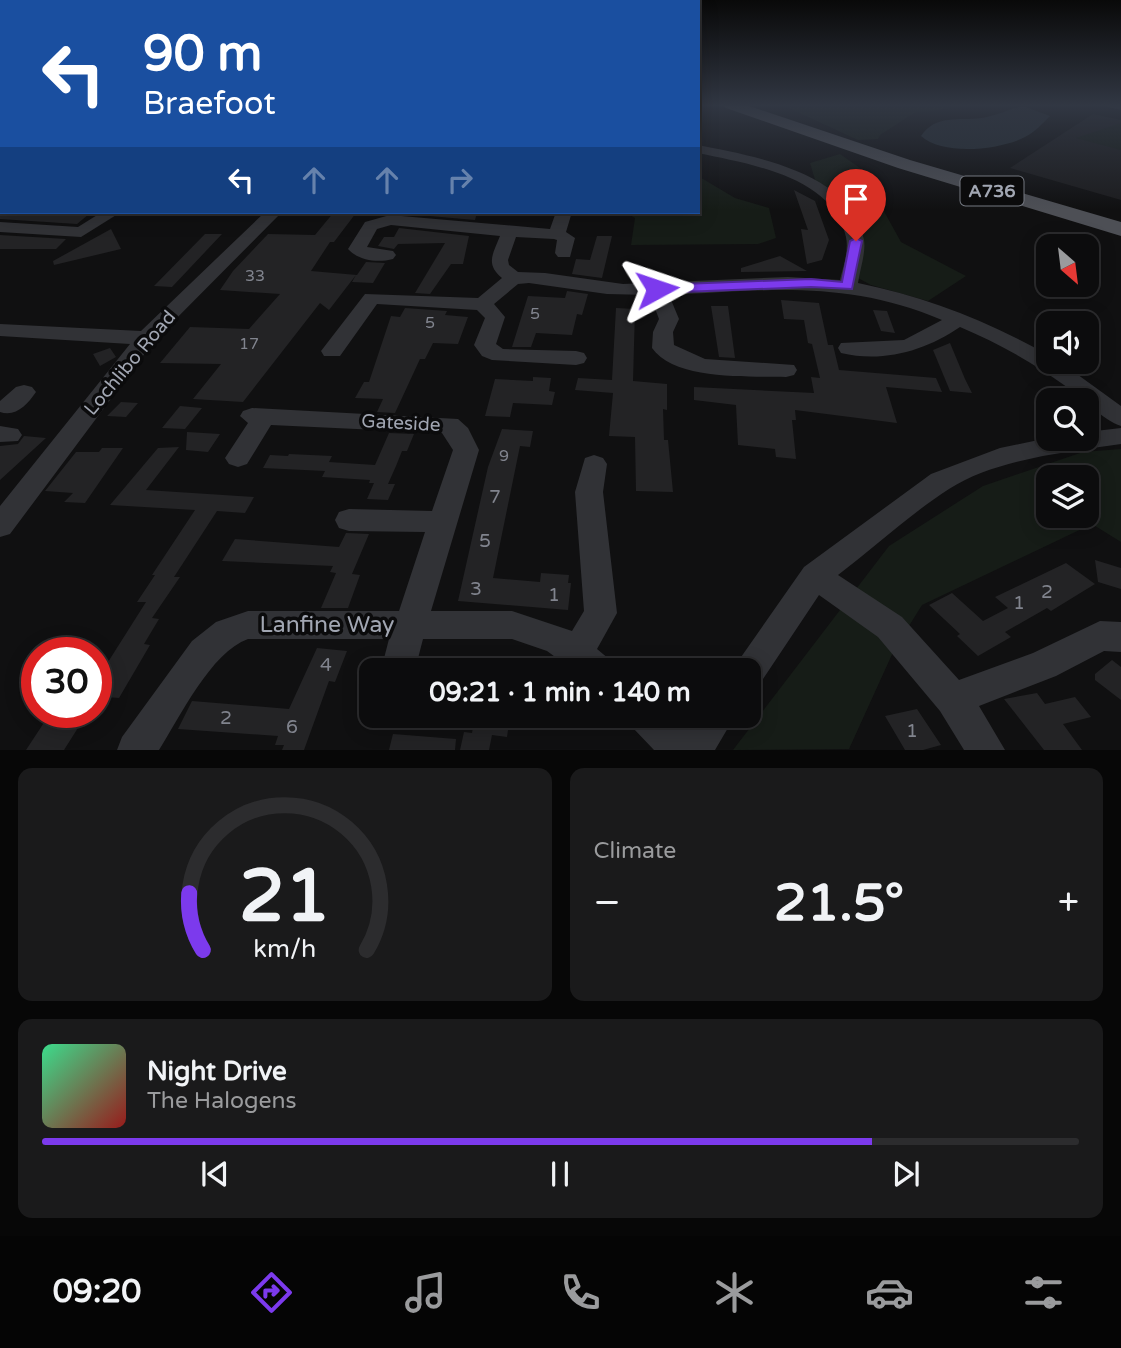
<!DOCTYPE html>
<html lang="en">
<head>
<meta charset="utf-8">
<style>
	body { margin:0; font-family:"Varela Round",sans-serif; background:#1a1a1b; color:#f1f3f6; height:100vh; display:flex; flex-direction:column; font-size:26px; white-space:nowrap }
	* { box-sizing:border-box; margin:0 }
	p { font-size:23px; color:#9a9b9d }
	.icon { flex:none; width:38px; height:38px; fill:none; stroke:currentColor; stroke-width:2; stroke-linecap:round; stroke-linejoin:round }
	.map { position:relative; height:750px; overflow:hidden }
	.side { display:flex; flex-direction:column; gap:18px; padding:18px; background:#070707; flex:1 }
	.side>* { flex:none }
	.hud { position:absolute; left:0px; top:0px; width:700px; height:214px; box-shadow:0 4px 18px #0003,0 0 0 2px #2c2c2e; background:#1a4fa0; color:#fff; overflow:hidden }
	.needle { width:46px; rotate:152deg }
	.fabs { position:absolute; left:1036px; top:234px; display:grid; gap:14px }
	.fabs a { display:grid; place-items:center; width:63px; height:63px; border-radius:14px; background:#0c0c0d; box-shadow:0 4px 18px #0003,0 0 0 2px #2c2c2e; font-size:35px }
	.speed { position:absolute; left:21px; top:637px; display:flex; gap:14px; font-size:35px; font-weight:700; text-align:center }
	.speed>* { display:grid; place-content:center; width:91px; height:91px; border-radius:50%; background:#0c0c0d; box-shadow:0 4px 18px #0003,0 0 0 2px #2c2c2e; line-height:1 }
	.speed .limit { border:10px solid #d22; background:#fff; color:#111 }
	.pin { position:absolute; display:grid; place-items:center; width:60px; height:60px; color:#fff; margin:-72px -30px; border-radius:50% 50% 50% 0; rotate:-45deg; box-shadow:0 0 7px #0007 }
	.pin .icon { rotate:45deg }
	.me { position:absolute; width:77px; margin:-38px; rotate:85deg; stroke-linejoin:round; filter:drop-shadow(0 0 5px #0008) }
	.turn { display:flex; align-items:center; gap:24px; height:147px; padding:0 28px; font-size:32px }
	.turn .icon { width:91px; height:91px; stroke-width:2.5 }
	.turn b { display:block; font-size:49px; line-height:60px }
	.lanes { display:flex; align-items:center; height:66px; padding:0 28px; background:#0003; justify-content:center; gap:35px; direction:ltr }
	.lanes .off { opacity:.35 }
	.big { font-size:52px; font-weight:700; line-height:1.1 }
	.side .widget { flex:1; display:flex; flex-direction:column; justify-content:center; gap:10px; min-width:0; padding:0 24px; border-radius:14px; background:#1a1a1b }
	.side .dial { align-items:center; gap:0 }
	.dial svg { height:182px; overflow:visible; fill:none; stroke:#2c2c2e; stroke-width:7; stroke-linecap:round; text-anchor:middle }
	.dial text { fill:#f1f3f6; stroke:none }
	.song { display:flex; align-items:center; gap:21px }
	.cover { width:84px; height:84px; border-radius:10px; background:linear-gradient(135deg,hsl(150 70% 55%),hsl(0 70% 35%)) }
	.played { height:7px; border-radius:4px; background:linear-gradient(90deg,#7c3aed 80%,#2c2c2e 80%) }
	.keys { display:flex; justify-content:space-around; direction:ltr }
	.heat { display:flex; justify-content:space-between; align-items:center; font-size:38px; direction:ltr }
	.side .tiles { flex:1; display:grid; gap:18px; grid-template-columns:1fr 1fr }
	.widget:last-child { grid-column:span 2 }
	.trip { position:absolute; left:359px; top:658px; width:402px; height:70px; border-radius:14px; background:#0c0c0d; box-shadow:0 4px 18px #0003,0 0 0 2px #2c2c2e; font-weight:700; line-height:70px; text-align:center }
	.dock { display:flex; height:112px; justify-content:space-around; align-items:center; background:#050505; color:#9a9b9d }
	.dock .icon { width:49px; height:49px }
	.dock .selected { color:#7c3aed }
	.dock b { font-size:32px; color:#f1f3f6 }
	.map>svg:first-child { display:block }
</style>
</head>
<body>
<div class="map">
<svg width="1121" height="750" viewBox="0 0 1121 750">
	<rect width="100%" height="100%" fill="#101011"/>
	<path fill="#1c1c1e" d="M 1093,114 L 1121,120 L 1121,200 L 1010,168 Z"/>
	<path fill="#161c17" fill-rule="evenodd" d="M 782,105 L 928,105 L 952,108 L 914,113 L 880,135 L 878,139 L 858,140 Z
		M 1121,123 L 1121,150 L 1076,138 Z
		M 840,154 L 860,168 L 901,242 L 966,276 L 928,301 L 871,285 L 858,278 L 860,239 L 816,183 L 810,163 Z
		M 698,176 L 735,198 L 769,208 L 776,238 L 758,244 L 631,245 L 635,218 L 625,212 L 698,212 Z
		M 1121,449 L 1121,542 L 1092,524 L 922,605 L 894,650 L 849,749 L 733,750 L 889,546 L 983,486 L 1083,452 ZM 1048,478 L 1087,478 L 1087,516 L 1048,516 Z"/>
	<path fill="#262e35" d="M 1023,106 L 1050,116 C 1042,124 1035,132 1025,137 C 1000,150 943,156 921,136 C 936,114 958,121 981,118 C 996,116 1009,109 1023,106 Z"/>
	<path fill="#232325" d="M 794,190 L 815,201 L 829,240 L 822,260 L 807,264 L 801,229 L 808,230 Z
		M 0,212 L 55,216 L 89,214 L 77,224 L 0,219 Z
		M 334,212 L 356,213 L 334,242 L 330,242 L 311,271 L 357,275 L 366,262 L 385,263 L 373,283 L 352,282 L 356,275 L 329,310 L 320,303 L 243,402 L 193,399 L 221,364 L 160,363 L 190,327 L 249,329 L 280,294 L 220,290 L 233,271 L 268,234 L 315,235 Z
		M 409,212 L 477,212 L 475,220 L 407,214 Z
		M 399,228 L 469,236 L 463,264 L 451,264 L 430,294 L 415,293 L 445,243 L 398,244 L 394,249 L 378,246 L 384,237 L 394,237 Z
		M 111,229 L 121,249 L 54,265 L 53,261 Z
		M 205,234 L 222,234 L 172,287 L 154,286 Z
		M 0,235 L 66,239 L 56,249 L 0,249 Z
		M 597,236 L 612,236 L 602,278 L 572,274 L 576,259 L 590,260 Z
		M 780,256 L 807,271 L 741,272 L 741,268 Z
		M 567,291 L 588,294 L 582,315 L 577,314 L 572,335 L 536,333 L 531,347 L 512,347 L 528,296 L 565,298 Z
		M 781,300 L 819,303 L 828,345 L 833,345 L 839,370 L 936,378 L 942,392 L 886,387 L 897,423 L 795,410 L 796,420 L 792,420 L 796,459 L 776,457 L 775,449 L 738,445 L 736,405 L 694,400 L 694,387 L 814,393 L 811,377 L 820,378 L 812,344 L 808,343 L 804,320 L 784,319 Z
		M 711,306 L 728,306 L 735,358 L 719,357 Z
		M 405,308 L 447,311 L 445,315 L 468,317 L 458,344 L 433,343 L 425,359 L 420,359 L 395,413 L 377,412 L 383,399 L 355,398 L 364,382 L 369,382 L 391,316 L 400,317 Z
		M 616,308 L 635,309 L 633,381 L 667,384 L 667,410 L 663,409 L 664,440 L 668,440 L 673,492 L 636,491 L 635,437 L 609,436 L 613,393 L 575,390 L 578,378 L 612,380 Z
		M 873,310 L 887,311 L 895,333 L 881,331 Z
		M 950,343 L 965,379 L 972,393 L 950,391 L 933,350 Z
		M 110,348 L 116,357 L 100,366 L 93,354 Z
		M 533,377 L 551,378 L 549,391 L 555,392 L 552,405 L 513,403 L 510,417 L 485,416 L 495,379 L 533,381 Z
		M 121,402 L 138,403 L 126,417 L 107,416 Z
		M 180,406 L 202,408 L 185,429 L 162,428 Z
		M 502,429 L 533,431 L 530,447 L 520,446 L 493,578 L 540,582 L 541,573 L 569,575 L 568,583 L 571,583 L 568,610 L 458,601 L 488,467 Z
		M 187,432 L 220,434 L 208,452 L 186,450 Z
		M 389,433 L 414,434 L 407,451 L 402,451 L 396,466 L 388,484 L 395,484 L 388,500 L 367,499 L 374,483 L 369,483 L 370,480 L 322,477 L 325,471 L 263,468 L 270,455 L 288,456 L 289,454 L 332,456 L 329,462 L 375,465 Z
		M 24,436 L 46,438 L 0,480 L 0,446 L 18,444 Z
		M 179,447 L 146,490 L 254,497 L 245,513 L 217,511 L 174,577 L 180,577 L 152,618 L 159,619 L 144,644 L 150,645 L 119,698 L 96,696 L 96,681 L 146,602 L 137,602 L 155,575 L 152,575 L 195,510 L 110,505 L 158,448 Z
		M 102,448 L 123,448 L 85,503 L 64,502 L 73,493 L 45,491 L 76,452 L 99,452 Z
		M 346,533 L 369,534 L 352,574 L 360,575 L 348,608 L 321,608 L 336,573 L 330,572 L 333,566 L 222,561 L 235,539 L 339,547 Z
		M 1095,560 L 1121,568 L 1121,589 L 1098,582 Z
		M 1066,563 L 1095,584 L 1051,611 L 1047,608 L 1005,632 L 1011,637 L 978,656 L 957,636 L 960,634 L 929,605 L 952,593 L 983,621 L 1008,608 L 995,597 Z
		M 317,648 L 347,651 L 335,682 L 329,681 L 304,750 L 282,750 L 284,745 L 275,745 L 278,736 L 178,729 L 192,701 L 289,709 Z
		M 1112,660 L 1121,667 L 1121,700 L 1095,680 L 1095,674 Z
		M 1037,693 L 1045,704 L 1075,697 L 1091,717 L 1063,724 L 1082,750 L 1044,750 L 1004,699 Z
		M 917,709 L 941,745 L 923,750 L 905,750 L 885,716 Z
		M 51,712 L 88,712 L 64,750 L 26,750 Z
		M 475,716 L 510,716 L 507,737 L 492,735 L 489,750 L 460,750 L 464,732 L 472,733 Z
		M 393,734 L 456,739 L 455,750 L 389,750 Z"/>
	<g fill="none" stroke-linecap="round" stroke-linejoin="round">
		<path fill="#313236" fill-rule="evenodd" d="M 1106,105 L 1121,105 L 1121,110 L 1108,107 Z
			M 2,136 L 2,144 L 0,145 L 0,137 Z
			M 698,145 C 753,156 852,172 864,240 C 866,253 860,269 858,283 C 926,297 988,321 1048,355 L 1048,362 L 1063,364 L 1121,406 L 1121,426 C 1104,421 1080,396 1064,385 C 1032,362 996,342 960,327 C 925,351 883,363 841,353 L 838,348 L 841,343 L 904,340 L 942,320 C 847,280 769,290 669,295 L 679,319 L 673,332 L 674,345 L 705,359 L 794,365 L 797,370 L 794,375 L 786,377 C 751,376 675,381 652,348 L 653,332 L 659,319 L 650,295 L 607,294 L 529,283 L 518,284 L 494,304 L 505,317 L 496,344 L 503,349 L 576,351 L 584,353 L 587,358 L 584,363 L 576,365 L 492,360 L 482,356 L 474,345 L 485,318 L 477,310 L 377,304 L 340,356 L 324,356 L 321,351 L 365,294 L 478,298 L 502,278 C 485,264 493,254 500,236 L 391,225 L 377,229 L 367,247 L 393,251 L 396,255 L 393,259 C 378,263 359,261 348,249 L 365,222 L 390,215 L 550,229 L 556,212 L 572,212 L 566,232 L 575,238 L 570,257 L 558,257 L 555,253 L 557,240 L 554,239 L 516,237 L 508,260 L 509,265 L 518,272 L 545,273 L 623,284 L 788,277 L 840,280 C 843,267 849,251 846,237 C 833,176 749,164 698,153 Z
			M 0,156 L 2,156 L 2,164 L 0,164 Z
			M 0,175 L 2,175 L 0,184 Z
			M 0,191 L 2,191 L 2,201 L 0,201 Z
			M 102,212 L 121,212 L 81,237 L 0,232 L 0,222 L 78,227 Z
			M 265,212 L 282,212 L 154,341 L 10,534 L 0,537 L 0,506 L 130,344 L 0,336 L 0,324 L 141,331 Z
			M 24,385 L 32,387 L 36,392 C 27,405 16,417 0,412 L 0,401 L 16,387 Z
			M 252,408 L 458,419 L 468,428 L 479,450 L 431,611 L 512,611 L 572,631 L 584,611 L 575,492 L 585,458 L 594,455 L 603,458 L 607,464 L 603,492 L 617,613 L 597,649 L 609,659 L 614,670 L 573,670 L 547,651 L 512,639 L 423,639 L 415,670 L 381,670 L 389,639 L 248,639 C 211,652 180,717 159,750 L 117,750 L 122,737 L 192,641 L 216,622 L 248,611 L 399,611 L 425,532 L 349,531 L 339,528 L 335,520 L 339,512 L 349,509 L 432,511 L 453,450 L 442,433 L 271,425 L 247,464 L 238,467 L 229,464 L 225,458 L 248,423 L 240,416 L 243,411 Z
			M 0,426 L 18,429 L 22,435 L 18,441 L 0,442 Z
			M 1121,428 L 1121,444 C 1067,452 996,459 949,489 C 910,514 875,547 838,575 L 902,617 L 959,680 L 1033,653 L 1100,621 L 1121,622 L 1121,652 L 1104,651 L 1056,676 L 979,706 L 1005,750 L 964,750 L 940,711 L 878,637 L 819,595 L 761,682 L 749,687 L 749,670 L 732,670 L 804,567 L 931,474 L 1000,448 L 1048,438 L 1087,439 L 1087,432 Z
			M 628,716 L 673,716 L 685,727 L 694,716 L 735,716 L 715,750 L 654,750 L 633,728 Z"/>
		<path fill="#4d4f55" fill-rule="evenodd" d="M 723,105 L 746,105 L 910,160 L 1121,222 L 1121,236 L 898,168 L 726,108 Z"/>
	</g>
	<linearGradient id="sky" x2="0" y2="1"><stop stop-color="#090909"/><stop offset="0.5" stop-color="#313743"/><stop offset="1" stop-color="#313743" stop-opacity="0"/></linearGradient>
	<rect width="1121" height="210" fill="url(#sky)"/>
	<path fill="#7c3aed" stroke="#51269a" stroke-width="2" d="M 856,238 L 862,241 L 852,289 L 811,287 L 657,293 L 650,289 L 657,285 L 811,279 L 842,282 L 850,241 Z"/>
	<g text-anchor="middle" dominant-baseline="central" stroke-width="7" stroke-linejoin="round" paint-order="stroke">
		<g font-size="16" fill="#81848e">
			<text x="255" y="276">33</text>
			<text x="535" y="314">5</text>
			<text x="430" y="323">5</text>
			<text x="249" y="344">17</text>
			<text x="504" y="456">9</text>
		</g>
		<rect fill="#0b0b0c" stroke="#747880" stroke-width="2" x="960.5" y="176.5" width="63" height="29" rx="5"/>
		<g font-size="18" font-weight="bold" fill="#a1a6b2">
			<text x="992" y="191">A736</text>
		</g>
		<g font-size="19" fill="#a1a6b2" stroke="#0b0b0c">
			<text transform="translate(130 363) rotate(-50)">Lochlibo Road</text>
			<text transform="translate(401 423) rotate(3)">Gateside</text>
		</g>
		<g font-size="19" fill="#81848e">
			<text x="495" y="497">7</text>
			<text x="485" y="541">5</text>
			<text x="476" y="589">3</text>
			<text x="1047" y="592">2</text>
			<text x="554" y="595">1</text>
			<text x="1019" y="603">1</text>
			<text x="326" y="665">4</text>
			<text x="226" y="718">2</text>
			<text x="292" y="727">6</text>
			<text x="912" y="731">1</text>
		</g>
		<g font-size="23" fill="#a1a6b2" stroke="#0b0b0c">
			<text x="327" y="625">Lanfine Way</text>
		</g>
	</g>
</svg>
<div class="fabs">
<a><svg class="needle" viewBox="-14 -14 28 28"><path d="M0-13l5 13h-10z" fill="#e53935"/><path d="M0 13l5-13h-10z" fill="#9a9b9d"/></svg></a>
<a><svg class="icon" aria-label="sound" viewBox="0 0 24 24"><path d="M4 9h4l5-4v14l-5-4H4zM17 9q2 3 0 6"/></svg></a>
<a><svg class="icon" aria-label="search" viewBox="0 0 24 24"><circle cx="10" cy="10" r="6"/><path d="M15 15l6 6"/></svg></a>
<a><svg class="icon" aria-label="layers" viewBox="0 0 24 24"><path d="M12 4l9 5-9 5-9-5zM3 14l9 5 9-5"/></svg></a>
</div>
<div class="speed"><div class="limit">30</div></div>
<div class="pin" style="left:856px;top:241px;background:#d93025"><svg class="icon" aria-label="arrive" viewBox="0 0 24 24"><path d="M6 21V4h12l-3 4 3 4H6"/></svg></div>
<svg class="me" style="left:657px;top:289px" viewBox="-20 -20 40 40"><path d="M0-17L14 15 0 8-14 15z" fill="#7c3aed" stroke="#fff" stroke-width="4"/></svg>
<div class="trip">09:21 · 1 min · 140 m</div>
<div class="hud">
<div class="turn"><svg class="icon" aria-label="left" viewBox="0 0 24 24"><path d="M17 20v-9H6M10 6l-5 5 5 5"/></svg><div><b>90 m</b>Braefoot</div></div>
<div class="lanes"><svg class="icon" aria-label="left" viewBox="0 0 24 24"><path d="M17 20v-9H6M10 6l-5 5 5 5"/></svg><svg class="icon off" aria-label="ahead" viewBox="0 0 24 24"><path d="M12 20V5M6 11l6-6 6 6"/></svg><svg class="icon off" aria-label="ahead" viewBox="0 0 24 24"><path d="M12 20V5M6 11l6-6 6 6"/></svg><svg class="icon off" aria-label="right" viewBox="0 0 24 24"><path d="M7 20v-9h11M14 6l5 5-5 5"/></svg></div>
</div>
</div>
<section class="side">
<div class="tiles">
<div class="widget dial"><svg viewBox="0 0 100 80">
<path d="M14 69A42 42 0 1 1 86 69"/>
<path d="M14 69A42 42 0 0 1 8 44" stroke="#7c3aed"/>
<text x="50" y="56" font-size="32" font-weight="700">21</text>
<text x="50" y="72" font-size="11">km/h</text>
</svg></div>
<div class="widget"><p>Climate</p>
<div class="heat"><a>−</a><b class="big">21.5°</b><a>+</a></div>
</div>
<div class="widget">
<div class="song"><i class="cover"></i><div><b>Night Drive</b><p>The Halogens</p></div></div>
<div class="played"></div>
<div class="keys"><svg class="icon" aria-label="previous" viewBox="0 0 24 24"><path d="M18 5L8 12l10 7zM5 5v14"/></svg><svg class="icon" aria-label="pause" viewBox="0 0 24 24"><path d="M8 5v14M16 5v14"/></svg><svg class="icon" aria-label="next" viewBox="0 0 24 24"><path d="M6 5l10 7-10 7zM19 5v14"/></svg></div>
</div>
</div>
</section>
<nav class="dock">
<b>09:20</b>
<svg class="icon selected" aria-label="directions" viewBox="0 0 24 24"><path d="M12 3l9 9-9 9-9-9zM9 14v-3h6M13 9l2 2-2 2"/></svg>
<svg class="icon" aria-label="music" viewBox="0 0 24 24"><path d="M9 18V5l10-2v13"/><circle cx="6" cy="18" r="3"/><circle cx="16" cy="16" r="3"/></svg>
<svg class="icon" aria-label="phone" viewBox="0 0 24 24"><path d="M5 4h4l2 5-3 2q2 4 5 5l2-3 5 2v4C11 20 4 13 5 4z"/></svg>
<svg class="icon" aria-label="climate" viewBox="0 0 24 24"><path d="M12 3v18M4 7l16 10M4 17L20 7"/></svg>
<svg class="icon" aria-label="car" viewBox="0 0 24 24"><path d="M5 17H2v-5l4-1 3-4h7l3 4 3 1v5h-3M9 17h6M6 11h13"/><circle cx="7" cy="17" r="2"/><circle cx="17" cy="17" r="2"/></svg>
<svg class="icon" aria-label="filters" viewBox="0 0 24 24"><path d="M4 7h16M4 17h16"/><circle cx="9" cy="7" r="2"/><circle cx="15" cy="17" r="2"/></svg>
</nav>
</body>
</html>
